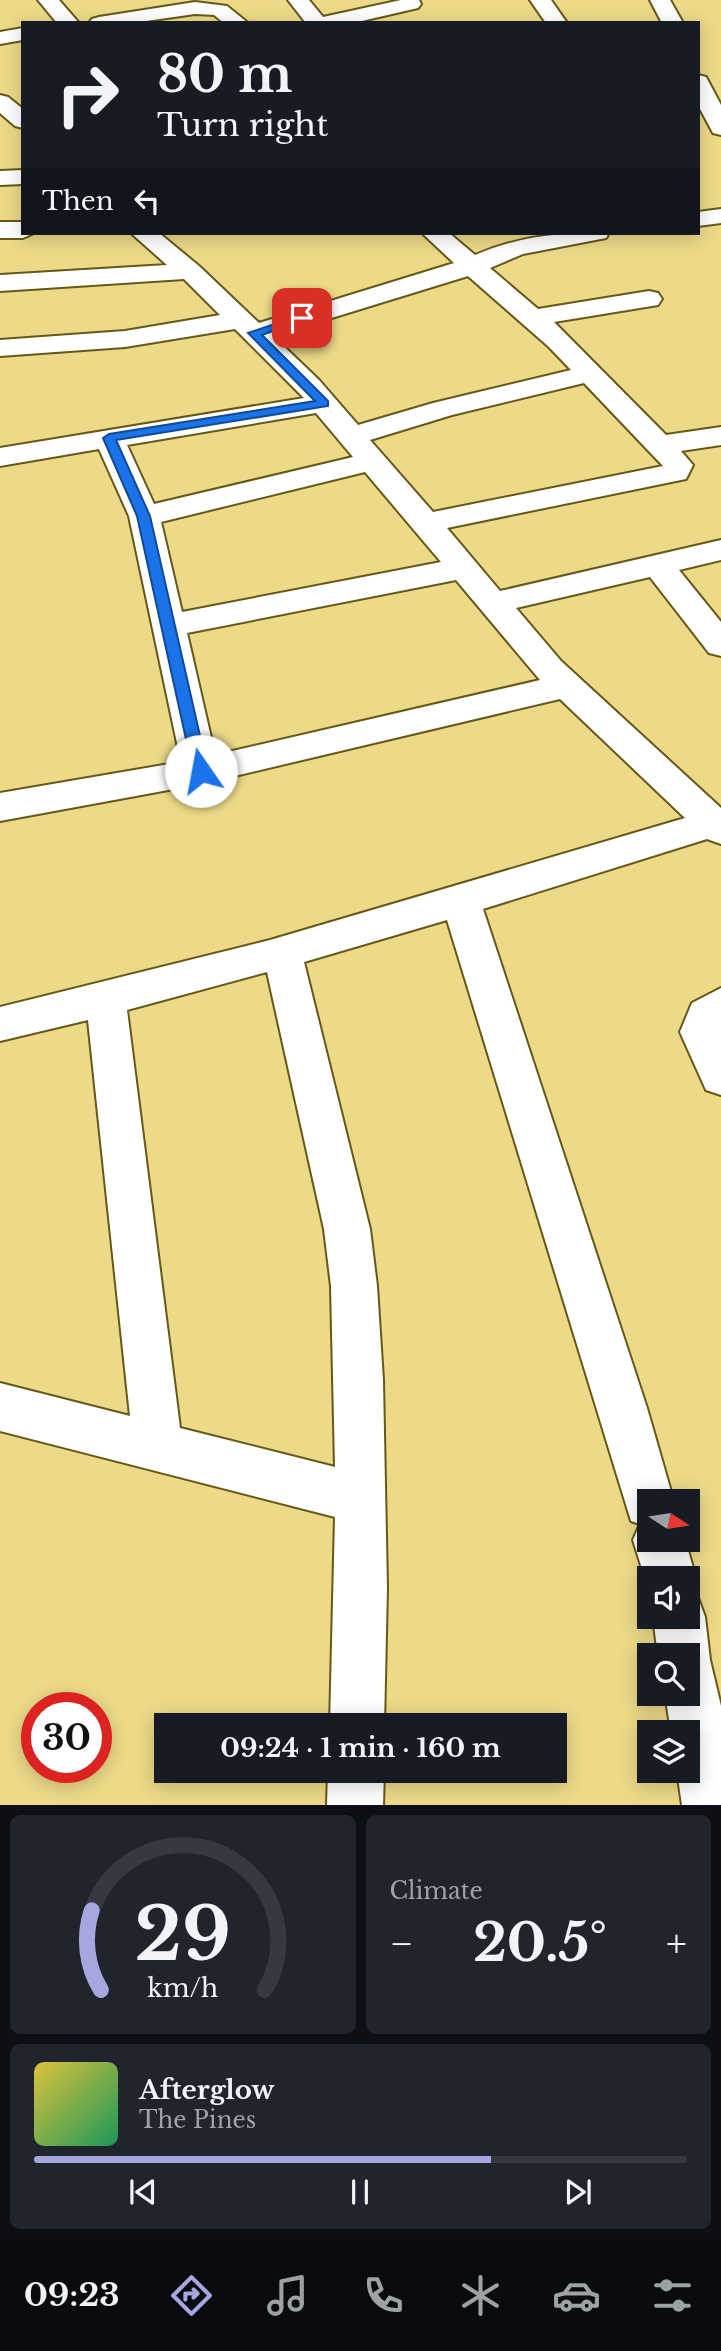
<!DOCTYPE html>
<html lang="en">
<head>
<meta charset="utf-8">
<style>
	body { margin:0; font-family:"Libre Baskerville",serif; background:#20242c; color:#f1f3f6; height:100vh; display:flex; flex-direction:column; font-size:26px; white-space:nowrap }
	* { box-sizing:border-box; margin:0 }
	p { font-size:23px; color:#9ea1a6 }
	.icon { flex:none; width:38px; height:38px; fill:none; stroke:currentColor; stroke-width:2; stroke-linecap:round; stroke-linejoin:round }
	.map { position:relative; height:1805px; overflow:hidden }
	.sheet { display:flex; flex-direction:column; gap:10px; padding:10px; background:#0d0f14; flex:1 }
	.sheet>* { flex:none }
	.banner { position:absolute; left:21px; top:21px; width:679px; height:214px; border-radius:0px; box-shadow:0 4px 18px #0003; background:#171b24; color:#f1f3f6; overflow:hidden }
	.needle { width:46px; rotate:102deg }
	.fabs { position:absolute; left:637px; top:1489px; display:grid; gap:14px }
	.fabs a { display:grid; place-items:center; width:63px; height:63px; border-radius:0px; background:#171b24; box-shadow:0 4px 18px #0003; font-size:35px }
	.speed { position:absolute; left:21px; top:1692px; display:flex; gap:14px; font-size:35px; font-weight:700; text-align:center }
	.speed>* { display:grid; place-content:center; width:91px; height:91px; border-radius:50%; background:#171b24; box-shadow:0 4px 18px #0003; line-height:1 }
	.speed .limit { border:10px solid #d22; background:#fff; color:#111 }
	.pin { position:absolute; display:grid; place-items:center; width:60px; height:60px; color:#fff; margin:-30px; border-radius:14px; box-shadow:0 4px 10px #0006 }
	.me { position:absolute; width:77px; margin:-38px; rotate:348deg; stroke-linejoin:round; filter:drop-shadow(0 0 5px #0008) }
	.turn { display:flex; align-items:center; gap:24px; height:147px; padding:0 21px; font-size:32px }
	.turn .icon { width:91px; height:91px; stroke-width:2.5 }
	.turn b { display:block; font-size:49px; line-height:60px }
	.then { display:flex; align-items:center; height:66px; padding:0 21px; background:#0003; gap:14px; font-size:26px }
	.big { font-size:52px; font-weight:800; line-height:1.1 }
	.sheet .tile { flex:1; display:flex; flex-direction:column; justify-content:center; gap:10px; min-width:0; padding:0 24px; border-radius:10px; background:#20242c }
	.sheet .dial { align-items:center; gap:0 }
	.dial svg { height:182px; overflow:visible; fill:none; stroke:#363941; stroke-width:7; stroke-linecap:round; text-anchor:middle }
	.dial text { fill:#f1f3f6; stroke:none }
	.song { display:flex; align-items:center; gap:21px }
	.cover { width:84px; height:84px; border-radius:10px; background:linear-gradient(135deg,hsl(50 70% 55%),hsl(150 70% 35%)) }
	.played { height:7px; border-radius:4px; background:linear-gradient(90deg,#a6a7de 70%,#363941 70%) }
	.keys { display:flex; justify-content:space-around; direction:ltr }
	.heat { display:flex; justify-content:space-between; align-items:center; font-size:38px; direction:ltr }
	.sheet .tiles { flex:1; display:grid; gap:10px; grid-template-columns:1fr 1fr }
	.tile:last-child { grid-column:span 2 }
	.trip { position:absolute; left:154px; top:1713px; width:413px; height:70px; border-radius:0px; background:#171b24; box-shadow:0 4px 18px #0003; font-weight:800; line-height:70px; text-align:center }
	.tabs { display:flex; height:112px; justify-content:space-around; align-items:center; background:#090b0e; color:#9ea1a6 }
	.tabs .icon { width:49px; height:49px }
	.tabs .active { color:#a6a7de }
	.tabs b { font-size:32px; color:#f1f3f6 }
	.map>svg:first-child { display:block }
</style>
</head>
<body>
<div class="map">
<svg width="721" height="1805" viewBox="0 0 721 1805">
	<rect width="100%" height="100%" fill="#ecda88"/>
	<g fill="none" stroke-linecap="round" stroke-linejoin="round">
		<defs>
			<path id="minor" d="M 38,0 L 59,0 L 79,23 L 57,23 Z
				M 288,0 L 309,0 L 323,17 L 401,0 L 419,0 L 421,4 L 418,8 L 353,23 L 306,23 Z
				M 530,0 L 551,0 L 567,23 L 546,23 Z
				M 650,0 L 670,0 L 683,23 L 662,23 Z
				M 195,2 L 227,6 L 248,23 L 224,23 L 214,15 L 195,14 L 132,23 L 89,23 L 92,19 L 99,17 Z
				M 23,28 L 23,40 L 0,44 L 0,32 Z
				M 698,75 L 706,77 L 721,105 L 721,135 L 713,133 L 698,105 Z
				M 0,95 L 8,97 L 23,109 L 23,128 L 15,126 L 0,113 Z
				M 23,170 L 23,184 L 0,185 L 0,171 Z
				M 721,209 L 721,223 L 698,226 L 698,212 Z
				M 0,222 L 23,222 L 23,233 L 34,233 L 23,238 L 0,238 Z
				M 131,233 L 159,233 L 199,266 L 259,323 L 454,263 L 422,233 L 449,233 L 475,255 C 523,235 558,233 609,233 L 606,238 L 523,254 L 490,268 L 538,309 L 649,291 L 658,293 L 662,299 L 658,305 L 554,322 L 666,435 L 721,427 L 721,445 L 681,451 L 693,465 L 686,479 L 447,528 L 500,591 L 721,540 L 721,560 L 679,570 L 721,622 L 721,656 L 709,653 L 650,577 L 516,608 L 561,661 L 721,808 L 721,844 L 707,839 L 483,909 L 647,1408 L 674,1502 L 649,1502 L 649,1540 L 685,1540 L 696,1578 L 689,1595 L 698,1598 L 705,1617 L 710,1660 L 721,1706 L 721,1805 L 682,1805 L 677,1771 L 688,1771 L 688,1732 L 671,1732 L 665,1694 L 688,1694 L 688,1656 L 658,1656 L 653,1617 L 688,1617 L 688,1578 L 649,1578 L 649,1591 L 633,1540 L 640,1524 L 631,1521 L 447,920 L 304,962 L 370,1229 L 377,1286 L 383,1380 L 387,1588 L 384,1726 L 330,1726 L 335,1517 L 0,1431 L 0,1383 L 130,1416 L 88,1020 L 0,1041 L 0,1007 L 270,940 L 685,818 L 560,699 L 201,784 L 0,821 L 0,793 L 181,762 L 129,516 L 99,449 L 0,466 L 0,448 L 304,398 L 235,329 L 125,347 L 0,356 L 0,340 L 125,331 L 220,315 L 184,279 L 0,291 L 0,275 L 167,265 ZM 468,276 L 549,347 L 571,370 L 433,403 L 358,425 L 319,380 L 273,336 ZM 584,383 L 663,466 L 433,512 L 370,440 L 452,415 ZM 316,413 L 353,457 L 154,504 L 127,445 ZM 365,472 L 441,562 L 182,612 L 161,522 ZM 456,580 L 540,680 L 215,755 L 187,633 ZM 267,972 L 324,1229 L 331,1286 L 335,1467 L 180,1428 L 127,1010 Z
				M 721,988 L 721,1095 L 706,1090 L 680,1032 L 692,1003 Z
				M 328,1771 L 384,1771 L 383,1805 L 327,1805 Z"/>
		</defs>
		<use href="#minor" stroke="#655818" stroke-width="4"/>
		<use href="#minor" fill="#fff" fill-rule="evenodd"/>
	</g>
	<path fill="#1a73e8" stroke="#114b97" stroke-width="2" d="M 298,316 L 308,318 L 262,335 L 328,401 L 328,406 L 116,440 L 150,516 L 208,771 L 201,777 L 193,771 L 137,516 L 103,438 L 109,434 L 315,401 L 248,333 Z"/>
</svg>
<div class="fabs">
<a><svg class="needle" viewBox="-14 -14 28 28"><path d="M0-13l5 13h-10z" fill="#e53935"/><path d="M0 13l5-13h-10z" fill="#9ea1a6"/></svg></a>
<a><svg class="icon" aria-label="sound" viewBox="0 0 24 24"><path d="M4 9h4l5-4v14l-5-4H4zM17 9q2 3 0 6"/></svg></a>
<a><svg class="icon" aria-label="search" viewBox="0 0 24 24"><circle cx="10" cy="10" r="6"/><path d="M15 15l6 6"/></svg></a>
<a><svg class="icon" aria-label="layers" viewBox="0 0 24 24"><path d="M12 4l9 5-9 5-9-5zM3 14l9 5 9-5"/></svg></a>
</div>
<div class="speed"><div class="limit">30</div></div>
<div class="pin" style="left:302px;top:318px;background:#d93025"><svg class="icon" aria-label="arrive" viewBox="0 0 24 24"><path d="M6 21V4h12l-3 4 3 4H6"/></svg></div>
<svg class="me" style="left:201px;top:771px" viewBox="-20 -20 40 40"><circle r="19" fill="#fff"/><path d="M0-13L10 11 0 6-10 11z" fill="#1a73e8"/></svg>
<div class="trip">09:24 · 1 min · 160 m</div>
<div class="banner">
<div class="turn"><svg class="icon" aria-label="right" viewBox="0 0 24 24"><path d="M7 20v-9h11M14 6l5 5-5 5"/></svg><div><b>80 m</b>Turn right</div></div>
<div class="then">Then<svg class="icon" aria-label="left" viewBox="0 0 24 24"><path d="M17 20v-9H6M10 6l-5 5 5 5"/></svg></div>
</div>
</div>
<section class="sheet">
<div class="tiles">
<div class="tile dial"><svg viewBox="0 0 100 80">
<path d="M14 69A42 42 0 1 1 86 69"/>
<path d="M14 69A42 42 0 0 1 10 34" stroke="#a6a7de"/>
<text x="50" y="56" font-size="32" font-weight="700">29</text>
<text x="50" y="72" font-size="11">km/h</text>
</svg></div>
<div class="tile"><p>Climate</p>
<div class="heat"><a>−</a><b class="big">20.5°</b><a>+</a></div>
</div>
<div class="tile">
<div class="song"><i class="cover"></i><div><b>Afterglow</b><p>The Pines</p></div></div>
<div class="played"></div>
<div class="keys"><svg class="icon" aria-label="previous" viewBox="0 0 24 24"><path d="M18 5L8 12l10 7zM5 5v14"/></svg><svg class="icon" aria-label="pause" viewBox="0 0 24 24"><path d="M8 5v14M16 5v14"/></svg><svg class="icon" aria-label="next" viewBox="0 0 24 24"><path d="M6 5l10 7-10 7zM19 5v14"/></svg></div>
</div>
</div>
</section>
<nav class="tabs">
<b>09:23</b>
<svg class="icon active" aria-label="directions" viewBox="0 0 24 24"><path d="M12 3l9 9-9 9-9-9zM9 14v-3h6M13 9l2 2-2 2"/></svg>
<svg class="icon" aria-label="music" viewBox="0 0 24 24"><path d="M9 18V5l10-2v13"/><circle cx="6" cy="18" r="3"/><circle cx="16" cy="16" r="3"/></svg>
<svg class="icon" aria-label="phone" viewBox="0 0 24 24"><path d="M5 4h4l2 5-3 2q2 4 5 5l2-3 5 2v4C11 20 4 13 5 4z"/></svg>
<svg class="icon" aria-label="climate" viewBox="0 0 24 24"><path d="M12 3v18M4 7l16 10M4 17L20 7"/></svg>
<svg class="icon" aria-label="car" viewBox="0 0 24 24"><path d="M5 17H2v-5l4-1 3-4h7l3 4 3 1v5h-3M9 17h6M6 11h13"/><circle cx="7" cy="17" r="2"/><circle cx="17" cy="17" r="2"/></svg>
<svg class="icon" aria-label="filters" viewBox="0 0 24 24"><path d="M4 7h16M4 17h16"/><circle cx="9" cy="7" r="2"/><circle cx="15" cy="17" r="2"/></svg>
</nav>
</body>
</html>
